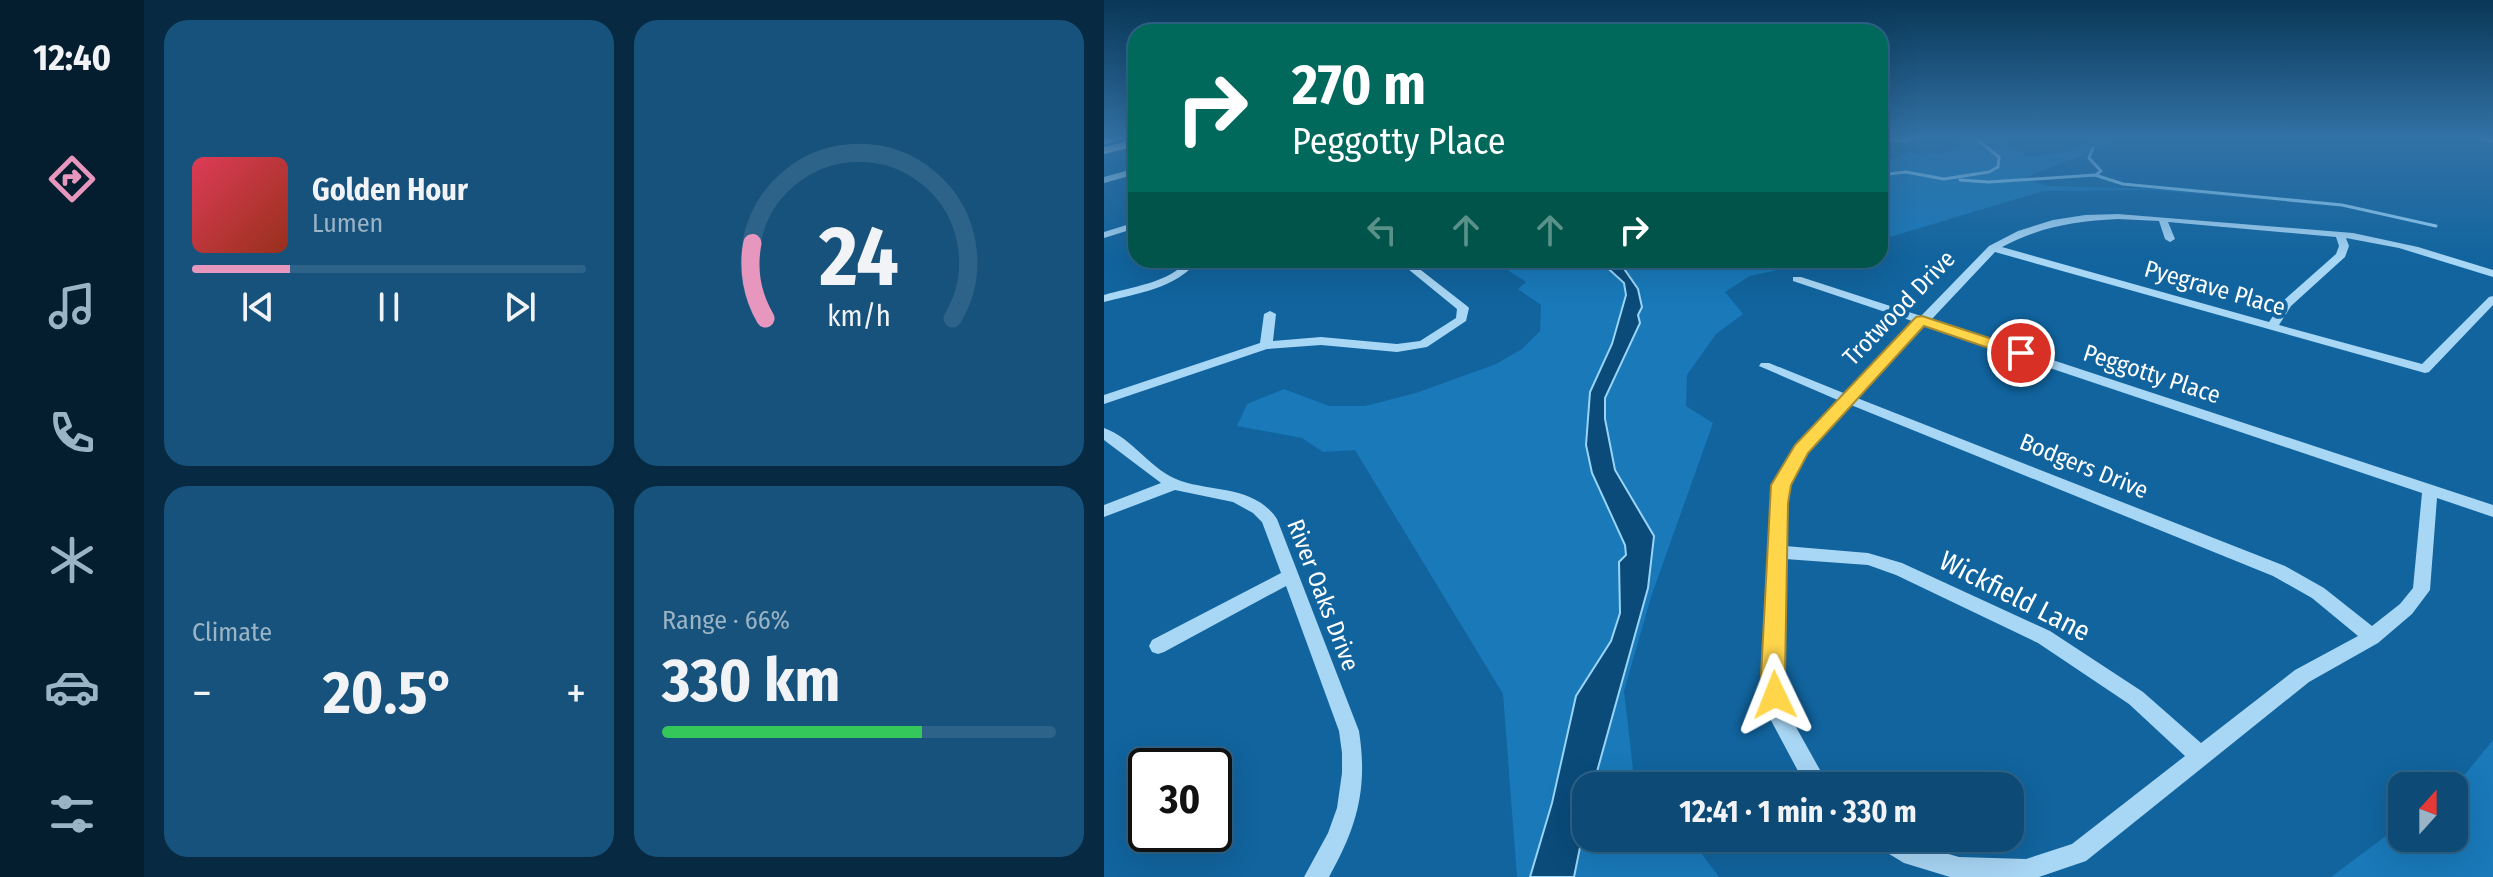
<!DOCTYPE html>
<html lang="en">
<head>
<meta charset="utf-8">
<style>
	body { margin:0; font-family:"Fira Sans Condensed",sans-serif; background:#16527b; color:#f1f3f6; height:100vh; display:flex; flex-direction:column; font-size:30px; white-space:nowrap }
	* { box-sizing:border-box; margin:0 }
	p { font-size:26px; color:#9ab3c5 }
	.icon { flex:none; width:44px; height:44px; fill:none; stroke:currentColor; stroke-width:2; stroke-linecap:round; stroke-linejoin:round }
	.map { position:relative; flex:1; overflow:hidden }
	.drawer { display:flex; flex-direction:column; gap:20px; padding:20px; background:#072941; width:960px }
	.drawer>* { flex:none }
	.guide { position:absolute; left:24px; top:24px; width:760px; height:244px; border-radius:24px; box-shadow:0 8px 32px #0002,0 0 0 2px #2d6388; background:#00695c; color:#fff; overflow:hidden }
	.needle { width:52px; rotate:21deg }
	.controls { position:absolute; left:1284px; top:772px; display:grid; gap:16px }
	.controls a { display:grid; place-items:center; width:80px; height:80px; border-radius:16px; background:#0d4b76; box-shadow:0 8px 32px #0002,0 0 0 2px #2d6388; font-size:40px }
	.speed { position:absolute; left:24px; top:748px; display:flex; gap:16px; font-size:40px; font-weight:700; text-align:center }
	.speed>* { display:grid; place-content:center; width:104px; height:104px; border-radius:50%; background:#0d4b76; box-shadow:0 8px 32px #0002,0 0 0 2px #2d6388; line-height:1 }
	.speed .limit { border:4px solid #111; border-radius:12px; background:#fff; color:#111 }
	.pin { position:absolute; display:grid; place-items:center; width:68px; height:68px; color:#fff; margin:-34px; border:4px solid #fff; border-radius:50%; box-shadow:0 2px 8px #0007 }
	.me { position:absolute; width:88px; margin:-44px; rotate:358deg; stroke-linejoin:round; filter:drop-shadow(0 0 6px #0008) }
	.turn { display:flex; align-items:center; gap:28px; height:168px; padding:0 32px; font-size:36px }
	.turn .icon { width:104px; height:104px; stroke-width:2.5 }
	.turn b { display:block; font-size:56px; line-height:68px }
	.lanes { display:flex; align-items:center; height:76px; padding:0 32px; background:#0003; justify-content:center; gap:40px; direction:ltr }
	.lanes .off { opacity:.35 }
	.big { font-size:60px; font-weight:700; line-height:1.1 }
	.drawer .tile { flex:1; display:flex; flex-direction:column; justify-content:center; gap:12px; min-width:0; padding:0 28px; border-radius:24px; background:#16527b }
	.drawer .dial { align-items:center; gap:0 }
	.dial svg { height:208px; overflow:visible; fill:none; stroke:#2d6388; stroke-width:7; stroke-linecap:round; text-anchor:middle }
	.dial text { fill:#f1f3f6; stroke:none }
	.song { display:flex; align-items:center; gap:24px }
	.cover { width:96px; height:96px; border-radius:12px; background:linear-gradient(135deg,hsl(350 70% 55%),hsl(10 70% 35%)) }
	.played { height:8px; border-radius:4px; background:linear-gradient(90deg,#e797bd 25%,#2d6388 25%) }
	.keys { display:flex; justify-content:space-around; direction:ltr }
	.heat { display:flex; justify-content:space-between; align-items:center; font-size:44px; direction:ltr }
	.charge { height:12px; border-radius:6px; background:linear-gradient(90deg,#34c759 66%,#2d6388 0) }
	.drawer .tiles { flex:1; display:grid; gap:20px; grid-template-columns:repeat(2,1fr) }
	.trip { position:absolute; left:468px; top:772px; width:452px; height:80px; border-radius:24px; background:#0d4b76; box-shadow:0 8px 32px #0002,0 0 0 2px #2d6388; font-weight:700; line-height:80px; text-align:center }
	main { display:flex; flex:1; min-height:0 }
	.dock { display:flex; flex-direction:column; width:144px; justify-content:space-around; align-items:center; background:#051e2f; color:#9ab3c5 }
	.dock .icon { width:56px; height:56px }
	.dock .current { color:#e797bd }
	.dock b { font-size:36px; color:#f1f3f6 }
	.map>svg:first-child { display:block }
</style>
</head>
<body>
<main>
<nav class="dock">
<b>12:40</b>
<svg class="icon current" aria-label="directions" viewBox="0 0 24 24"><path d="M12 3l9 9-9 9-9-9zM9 14v-3h6M13 9l2 2-2 2"/></svg>
<svg class="icon" aria-label="music" viewBox="0 0 24 24"><path d="M9 18V5l10-2v13"/><circle cx="6" cy="18" r="3"/><circle cx="16" cy="16" r="3"/></svg>
<svg class="icon" aria-label="phone" viewBox="0 0 24 24"><path d="M5 4h4l2 5-3 2q2 4 5 5l2-3 5 2v4C11 20 4 13 5 4z"/></svg>
<svg class="icon" aria-label="climate" viewBox="0 0 24 24"><path d="M12 3v18M4 7l16 10M4 17L20 7"/></svg>
<svg class="icon" aria-label="car" viewBox="0 0 24 24"><path d="M5 17H2v-5l4-1 3-4h7l3 4 3 1v5h-3M9 17h6M6 11h13"/><circle cx="7" cy="17" r="2"/><circle cx="17" cy="17" r="2"/></svg>
<svg class="icon" aria-label="filters" viewBox="0 0 24 24"><path d="M4 7h16M4 17h16"/><circle cx="9" cy="7" r="2"/><circle cx="15" cy="17" r="2"/></svg>
</nav>
<section class="drawer">
<div class="tiles">
<div class="tile">
<div class="song"><i class="cover"></i><div><b>Golden Hour</b><p>Lumen</p></div></div>
<div class="played"></div>
<div class="keys"><svg class="icon" aria-label="previous" viewBox="0 0 24 24"><path d="M18 5L8 12l10 7zM5 5v14"/></svg><svg class="icon" aria-label="pause" viewBox="0 0 24 24"><path d="M8 5v14M16 5v14"/></svg><svg class="icon" aria-label="next" viewBox="0 0 24 24"><path d="M6 5l10 7-10 7zM19 5v14"/></svg></div>
</div>
<div class="tile dial"><svg viewBox="0 0 100 80">
<path d="M14 69A42 42 0 1 1 86 69"/>
<path d="M14 69A42 42 0 0 1 9 40" stroke="#e797bd"/>
<text x="50" y="56" font-size="32" font-weight="700">24</text>
<text x="50" y="72" font-size="11">km/h</text>
</svg></div>
<div class="tile"><p>Climate</p>
<div class="heat"><a>−</a><b class="big">20.5°</b><a>+</a></div>
</div>
<div class="tile"><p>Range · 66%</p><b class="big">330 km</b><div class="charge"></div></div>
</div>
</section>
<div class="map">
<svg width="1389" height="877" viewBox="0 0 1389 877">
	<rect width="100%" height="100%" fill="#11649e"/>
	<path fill="#1979b9" d="M 855,138 L 894,138 L 924,157 L 962,152 L 995,138 L 1022,138 L 920,178 L 943,186 L 1049,189 L 1236,206 L 1048,190 L 939,191 L 776,240 L 776,158 L 782,161 L 807,152 L 818,156 L 830,152 L 835,154 L 853,147 Z
		M 388,260 L 711,262 L 646,276 L 621,292 L 639,314 L 612,334 L 583,375 L 582,406 L 609,423 L 547,597 L 520,691 L 531,786 L 482,786 L 482,838 L 586,838 L 615,877 L 413,877 L 399,694 L 251,450 L 219,452 L 198,438 L 133,426 L 143,404 L 180,389 L 225,406 L 261,406 L 312,393 L 392,364 L 418,349 L 436,331 L 437,305 L 414,289 L 422,282 Z
		M 1389,740 L 1389,877 L 1227,877 L 1298,824 L 1298,838 L 1350,838 L 1350,786 L 1346,786 L 1362,773 Z"/>
	<path fill="#0a4b7a" stroke="#9ad4f8" stroke-width="2" d="M 495,260 L 516,263 L 534,289 L 538,307 L 534,315 L 536,323 L 501,398 L 501,419 L 511,470 L 550,536 L 544,588 L 489,786 L 482,786 L 482,818 L 470,877 L 426,877 L 448,803 L 472,696 L 507,641 L 516,613 L 515,562 L 522,555 L 521,545 L 488,473 L 482,445 L 486,392 L 508,344 L 522,295 L 520,283 Z"/>
	<g fill="none" stroke-linecap="round" stroke-linejoin="round">
		<path stroke="#9ad4f8" stroke-width="3" d="M 989,148 L 985,158 L 997,171 L 993,174
			M 776,175 L 802,172 L 840,179 L 885,172 L 894,167 L 895,157 L 871,138
			M 856,180 L 885,182 L 991,175 L 1019,184 L 1238,205 L 1332,226"/>
		<path fill="#a8d6f5" fill-rule="evenodd" d="M 782,138 L 814,138 L 800,143 Z
			M 1375,138 L 1389,138 L 1389,143 L 1376,140 Z
			M 32,168 L 32,174 L 0,183 L 0,177 Z
			M 1014,214 L 1249,233 L 1314,247 L 1389,270 L 1389,277 L 1295,248 L 1242,238 L 1245,246 L 1241,257 L 1187,306 L 1175,325 L 1318,364 L 1385,297 L 1389,296 L 1389,305 L 1325,372 L 1321,373 L 891,252 L 827,320 L 1389,505 L 1389,517 L 1333,498 L 1326,590 L 1308,614 L 1274,643 L 1205,682 L 982,861 L 935,877 L 846,877 L 800,863 L 772,846 L 769,838 L 801,838 L 813,845 L 855,857 L 922,859 L 968,844 L 1081,756 L 1025,704 L 934,643 L 792,575 L 764,565 L 681,559 L 678,676 L 683,711 L 725,786 L 702,786 L 663,713 L 660,676 L 666,503 C 674,460 706,431 736,401 L 655,366 L 657,363 L 665,363 L 742,394 L 811,322 L 689,281 L 689,277 L 697,277 L 817,316 L 885,246 L 914,231 L 949,220 L 981,215 ZM 1014,219 L 1055,221 L 1061,239 L 1066,242 L 1071,239 L 1064,222 L 1232,237 L 1235,246 L 1232,254 L 1179,301 L 1165,322 L 898,247 C 935,227 971,221 1014,219 ZM 821,326 L 1318,493 L 1309,588 L 1296,604 L 1268,626 L 1220,588 L 1181,566 L 753,398 ZM 747,405 L 1169,576 L 1208,598 L 1254,636 L 1191,670 L 1097,743 L 1039,692 L 946,631 L 798,563 L 764,553 L 681,546 L 684,485 L 703,452 Z
			M 32,222 L 32,228 L 0,238 L 0,232 Z
			M 84,260 L 94,260 C 74,288 31,294 0,302 L 0,295 C 26,287 66,283 84,260 Z
			M 293,260 L 304,260 L 363,306 L 365,308 L 362,321 L 323,347 L 293,352 L 217,345 L 163,349 L 0,404 L 0,395 L 156,343 L 160,314 L 166,311 L 172,314 L 169,341 L 217,337 L 293,344 L 316,341 L 352,318 L 353,309 Z
			M 0,428 C 29,438 47,471 77,481 C 110,492 151,486 173,519 L 255,731 C 264,789 253,827 225,877 L 200,877 L 224,833 L 233,808 L 238,773 L 238,753 L 235,731 L 182,586 L 60,652 L 54,654 L 48,652 L 45,646 L 48,640 L 177,573 L 158,522 L 149,513 L 129,502 L 71,490 L 0,517 L 0,505 L 57,483 L 0,440 Z"/>
		<path fill="#f5fbff" fill-rule="evenodd" d="M 32,139 L 32,146 L 0,154 L 0,147 Z"/>
		<path fill="#fff" fill-rule="evenodd" d="M 0,138 L 18,138 L 0,145 Z"/>
	</g>
	<linearGradient id="sky" x2="0" y2="1"><stop stop-color="#093757"/><stop offset="0.53" stop-color="#3272a6"/><stop offset="1" stop-color="#3272a6" stop-opacity="0"/></linearGradient>
	<rect width="1389" height="260" fill="url(#sky)"/>
	<path fill="#ffd54a" stroke="#a68a30" stroke-width="2" d="M 818,316 L 922,350 L 925,353 L 917,358 L 911,357 L 820,326 L 704,453 L 687,485 L 684,503 L 681,676 L 684,695 L 680,703 L 671,706 L 662,703 L 657,676 L 667,485 L 691,445 L 812,317 Z"/>
	<g text-anchor="middle" dominant-baseline="central" stroke-width="8" stroke-linejoin="round" paint-order="stroke">
		<g font-size="24" fill="#fff" stroke="#11649e">
			<text transform="translate(1111 288) rotate(16)">Pyegrave Place</text>
			<text transform="translate(795 308) rotate(-46)">Trotwood Drive</text>
			<text transform="translate(1048 374) rotate(18)">Peggotty Place</text>
			<text transform="translate(980 466) rotate(22)">Bodgers Drive</text>
			<text transform="translate(219 595) rotate(69)">River Oaks Drive</text>
		</g>
		<g font-size="28" fill="#fff" stroke="#11649e">
			<text transform="translate(911 596) rotate(27)">Wickfield Lane</text>
		</g>
	</g>
</svg>
<div class="controls">
<a><svg class="needle" viewBox="-14 -14 28 28"><path d="M0-13l5 13h-10z" fill="#e53935"/><path d="M0 13l5-13h-10z" fill="#9ab3c5"/></svg></a>
</div>
<div class="speed"><div class="limit">30</div></div>
<div class="pin" style="left:917px;top:353px;background:#d93025"><svg class="icon" aria-label="arrive" viewBox="0 0 24 24"><path d="M6 21V4h12l-3 4 3 4H6"/></svg></div>
<svg class="me" style="left:671px;top:695px" viewBox="-20 -20 40 40"><path d="M0-17L14 15 0 8-14 15z" fill="#ffd54a" stroke="#fff" stroke-width="4"/></svg>
<div class="trip">12:41 · 1 min · 330 m</div>
<div class="guide">
<div class="turn"><svg class="icon" aria-label="right" viewBox="0 0 24 24"><path d="M7 20v-9h11M14 6l5 5-5 5"/></svg><div><b>270 m</b>Peggotty Place</div></div>
<div class="lanes"><svg class="icon off" aria-label="left" viewBox="0 0 24 24"><path d="M17 20v-9H6M10 6l-5 5 5 5"/></svg><svg class="icon off" aria-label="ahead" viewBox="0 0 24 24"><path d="M12 20V5M6 11l6-6 6 6"/></svg><svg class="icon off" aria-label="ahead" viewBox="0 0 24 24"><path d="M12 20V5M6 11l6-6 6 6"/></svg><svg class="icon" aria-label="right" viewBox="0 0 24 24"><path d="M7 20v-9h11M14 6l5 5-5 5"/></svg></div>
</div>
</div>
</main>
</body>
</html>
